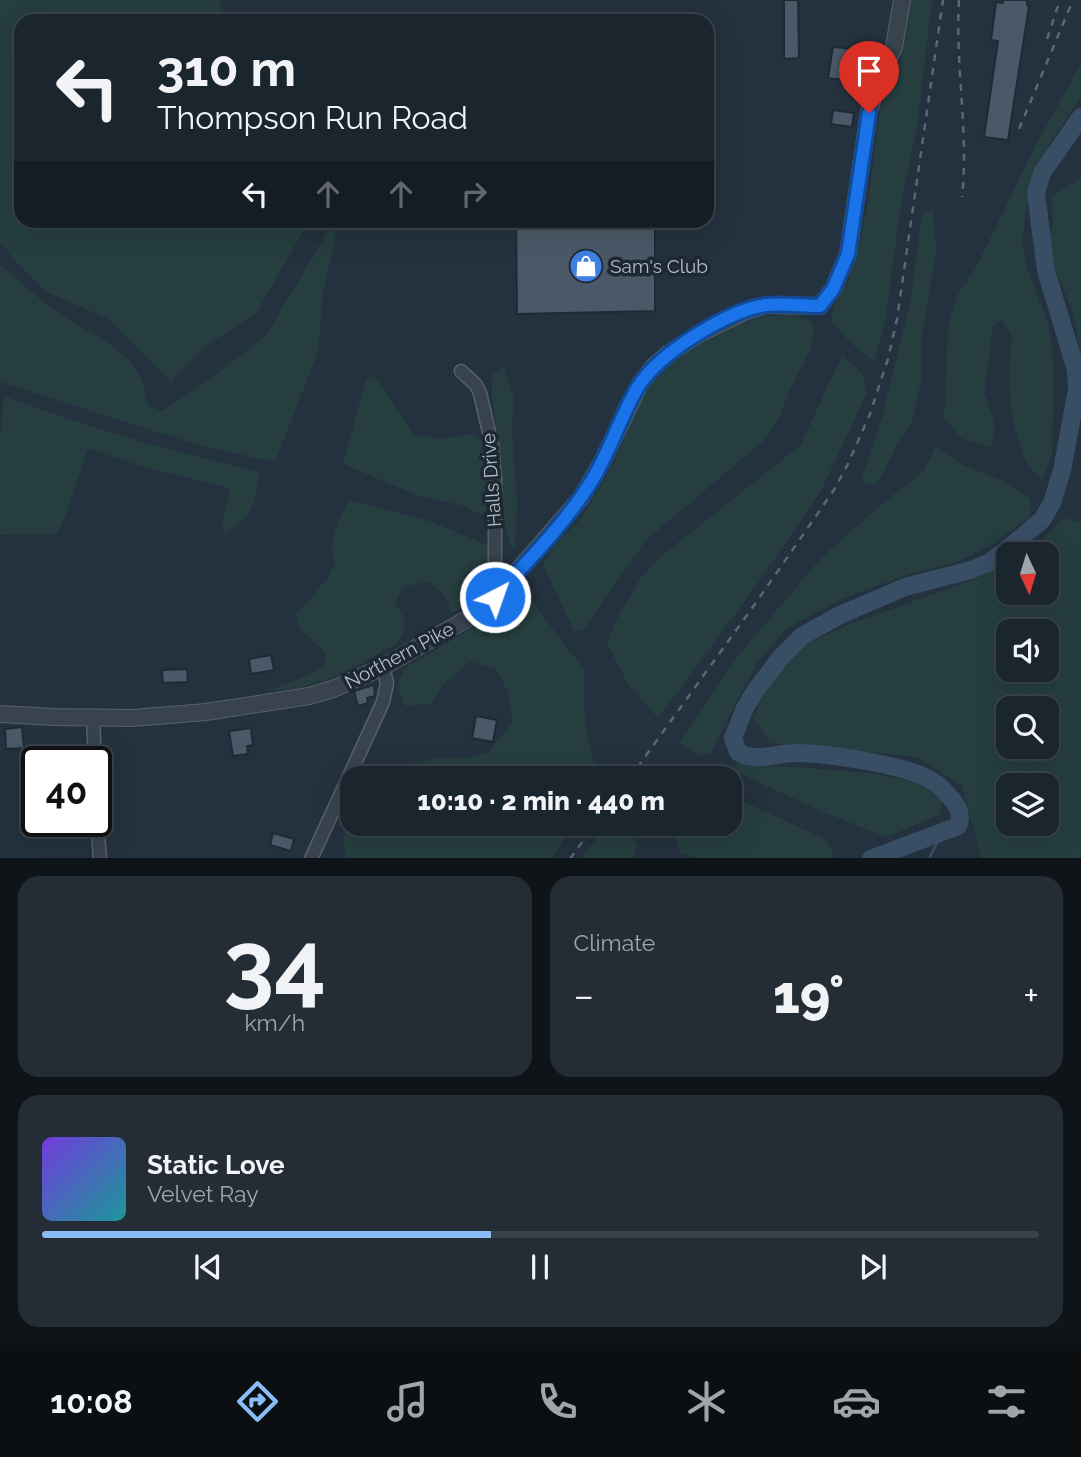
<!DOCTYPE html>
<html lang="en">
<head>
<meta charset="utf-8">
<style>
	body { margin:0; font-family:Raleway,sans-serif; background:#242d36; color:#f1f3f6; height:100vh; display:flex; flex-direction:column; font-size:26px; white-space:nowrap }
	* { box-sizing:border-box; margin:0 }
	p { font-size:23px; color:#a0a5aa }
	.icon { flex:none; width:38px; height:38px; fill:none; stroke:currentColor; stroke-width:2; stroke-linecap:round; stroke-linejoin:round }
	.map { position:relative; height:858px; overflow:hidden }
	.details { display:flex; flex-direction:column; gap:18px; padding:18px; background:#0f1419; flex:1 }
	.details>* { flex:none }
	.banner { position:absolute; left:14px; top:14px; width:700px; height:214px; border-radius:21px; box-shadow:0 7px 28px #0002,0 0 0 2px #39424a; background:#1b252e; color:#f1f3f6; overflow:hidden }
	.needle { width:46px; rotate:176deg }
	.buttons { position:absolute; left:996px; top:542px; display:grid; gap:14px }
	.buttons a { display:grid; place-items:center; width:63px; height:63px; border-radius:14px; background:#1b252e; box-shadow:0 7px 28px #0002,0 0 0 2px #39424a; font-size:35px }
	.speed { position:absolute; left:21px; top:746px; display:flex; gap:14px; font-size:35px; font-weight:700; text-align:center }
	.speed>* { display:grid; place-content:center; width:91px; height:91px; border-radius:50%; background:#1b252e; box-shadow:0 7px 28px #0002,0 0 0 2px #39424a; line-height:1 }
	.speed .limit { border:4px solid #111; border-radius:10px; background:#fff; color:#111 }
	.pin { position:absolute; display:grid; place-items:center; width:60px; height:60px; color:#fff; margin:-72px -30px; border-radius:50% 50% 50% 0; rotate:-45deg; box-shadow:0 0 7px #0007 }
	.pin .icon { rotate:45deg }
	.me { position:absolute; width:77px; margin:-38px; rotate:41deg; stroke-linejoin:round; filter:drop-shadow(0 0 5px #0008) }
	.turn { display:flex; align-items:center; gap:24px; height:147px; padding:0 28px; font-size:32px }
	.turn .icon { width:91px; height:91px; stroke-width:2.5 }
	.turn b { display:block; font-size:49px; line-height:60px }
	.lanes { display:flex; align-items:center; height:66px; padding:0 28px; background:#0003; justify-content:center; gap:35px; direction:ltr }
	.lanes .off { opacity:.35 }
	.big { font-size:52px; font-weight:800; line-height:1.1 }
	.details .card { flex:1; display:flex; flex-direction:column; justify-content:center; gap:10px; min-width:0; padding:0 24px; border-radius:21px; background:#242d36 }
	.details .dial { align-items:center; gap:0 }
	.dial b { font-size:91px; line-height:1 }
	.song { display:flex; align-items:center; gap:21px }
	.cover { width:84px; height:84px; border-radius:10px; background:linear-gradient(135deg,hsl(260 70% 55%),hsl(180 70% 35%)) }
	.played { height:7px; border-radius:4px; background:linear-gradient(90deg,#8abdf8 45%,#39424a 45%) }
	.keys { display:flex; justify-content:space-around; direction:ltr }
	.heat { display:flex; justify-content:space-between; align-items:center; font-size:38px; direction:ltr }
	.details .tiles { flex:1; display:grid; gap:18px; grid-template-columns:1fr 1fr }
	.card:last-child { grid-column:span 2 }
	.trip { position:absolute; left:340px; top:766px; width:402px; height:70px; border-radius:21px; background:#1b252e; box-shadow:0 7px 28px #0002,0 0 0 2px #39424a; font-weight:800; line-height:70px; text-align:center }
	.menu { display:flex; height:112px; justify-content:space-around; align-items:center; background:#0b0f12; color:#a0a5aa }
	.menu .icon { width:49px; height:49px }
	.menu .on { color:#8abdf8 }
	.menu b { font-size:32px; color:#f1f3f6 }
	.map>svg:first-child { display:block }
</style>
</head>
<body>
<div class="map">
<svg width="1081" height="859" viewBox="0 0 1081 859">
	<rect width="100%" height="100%" fill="#24313e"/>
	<path fill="#263e3f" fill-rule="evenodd" d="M 0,0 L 219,0 L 227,21 L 21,21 L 21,220 L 309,221 L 255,315 L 206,345 L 171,381 L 109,319 L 46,292 L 22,268 L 0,242 Z
		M 910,0 L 932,0 L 917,127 L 900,209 L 886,319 L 874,362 L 851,343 L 831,322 L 834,306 L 847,283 L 857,255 L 867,208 L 880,110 L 890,81 L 901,60 Z
		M 1081,64 L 1081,97 L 1050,143 L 1033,180 L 1026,210 L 1022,242 L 1026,265 L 1048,322 L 1054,365 L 1052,455 L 1042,480 C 1037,474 1028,467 1025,460 C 1008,418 1007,380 1012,336 L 1002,319 L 993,327 L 984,394 L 995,422 L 992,448 L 961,438 L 944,418 L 948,326 L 957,296 L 974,271 L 1040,137 Z
		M 1081,178 L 1081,367 L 1080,349 L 1072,310 L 1056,272 L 1050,241 L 1053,220 L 1051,197 Z
		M 933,210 L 936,250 L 921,340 L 921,381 L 912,423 L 894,451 L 877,484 L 867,485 L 861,479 L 882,417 L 910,303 L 922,213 Z
		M 334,221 L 335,241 L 323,292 L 318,352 L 275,462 L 201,446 L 0,382 L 0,265 C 17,278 33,294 50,307 C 91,338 141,346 148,405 L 162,411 L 196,389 L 265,337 Z
		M 788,314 L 811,321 L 814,328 L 810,351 L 791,387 L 778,420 L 765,440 L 646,540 L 583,631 L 574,631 L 543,565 L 553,547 L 583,516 L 615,461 L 637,407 L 651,379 L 686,350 L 726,329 L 759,317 Z
		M 842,355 L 863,374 L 867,393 L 821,491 L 751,593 L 658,718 L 628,684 L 607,644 L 615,622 L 642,576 L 662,555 L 800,446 Z
		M 504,366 L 514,399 L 512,432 L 517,502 L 515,548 L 511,547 C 499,513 502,469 497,433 C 494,409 490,399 493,373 Z
		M 375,375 L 414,434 L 440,439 L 472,434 L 482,441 L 486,489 L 486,517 L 464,506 L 416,495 L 343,464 L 366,379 Z
		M 4,396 C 87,428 172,451 258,472 C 261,485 253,507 245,517 C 240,523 232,528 226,533 L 222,526 L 230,488 L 144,467 L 88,449 L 68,510 L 57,534 L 0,535 L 0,434 Z
		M 936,446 L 962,465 L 1002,480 L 1030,499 L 1030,517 L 992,545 L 957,562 L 913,573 L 843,598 L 786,629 L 756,664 L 710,754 L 699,756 L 680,743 L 737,657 L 822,557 L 884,502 L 924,471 Z
		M 348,500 L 433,522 L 487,545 C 498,582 482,597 452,613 L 444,595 L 428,582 L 406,586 L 395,602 C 405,619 409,626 397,643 C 358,667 316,690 269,691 C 288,681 310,678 325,664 L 325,652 L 300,629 L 296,615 L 327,579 L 335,563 C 327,541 339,521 348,500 Z
		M 1065,518 L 1081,523 L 1081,858 L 981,858 L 962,786 L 917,757 L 770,743 L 754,719 L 765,687 L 800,647 L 848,625 L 975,579 L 1008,563 L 1008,593 L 1046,593 L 1046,555 L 1025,555 ZM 1008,632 L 1046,632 L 1046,670 L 1008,670 ZM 1008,709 L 1046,709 L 1046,747 L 1008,747 ZM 1008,786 L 1046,786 L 1046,824 L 1008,824 Z
		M 529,597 L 584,670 L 585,722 L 597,779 L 386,779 L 406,765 L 437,758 L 470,758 L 488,752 L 513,722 L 507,690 L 495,668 L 470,662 L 444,684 L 432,703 L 405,706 L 397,685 L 405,668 L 468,630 L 514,598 Z
		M 738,763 L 871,773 L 925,784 L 943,802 L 939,815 L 886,837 L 825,813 L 732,770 Z
		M 730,795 L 827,840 L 835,858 L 699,859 L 680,853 L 672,824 L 730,824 Z
		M 352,814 L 352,824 L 573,824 L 552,858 L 346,858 C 342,841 343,829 352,814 Z
		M 608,824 L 628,824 L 637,847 L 633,858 L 581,858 Z"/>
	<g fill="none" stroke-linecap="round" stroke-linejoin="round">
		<path stroke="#384e65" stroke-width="2.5" d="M 929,859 L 943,831"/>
		<path stroke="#384e65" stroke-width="18" d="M 871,859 L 958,826 C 963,814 957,805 950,797 C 944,790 937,783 929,779 C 904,765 826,753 796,753 C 775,753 757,763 738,752 L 733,738 L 745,708 L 755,691 L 781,657 L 802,636 L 840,615 L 905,587 L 971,570 L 988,563 L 1005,551 L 1042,520 L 1052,503 L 1062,470 L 1077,390 L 1076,370 L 1046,271 L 1036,193 L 1042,173 L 1081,117"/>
	</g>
	<path fill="#4a5867" stroke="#1f2a35" stroke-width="2" d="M 784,0 L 798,0 L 799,58 L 784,59 Z
		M 1003,0 L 1027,0 L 1027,5 L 1029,6 L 1008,140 L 984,137 L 998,41 L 991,40 L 996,2 L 1003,3 Z
		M 833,47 L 877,51 L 876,61 L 875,63 L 857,61 L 857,65 L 846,64 L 844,80 L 828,78 Z
		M 833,110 L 854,113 L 852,127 L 831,124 Z
		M 516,220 L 655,220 L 655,311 L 517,314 Z
		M 271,655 L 274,670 L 251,674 L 249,659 Z
		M 187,669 L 188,682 L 163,683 L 162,670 Z
		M 374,685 L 375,696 L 367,698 L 368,703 L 358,706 L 354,691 Z
		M 476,716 L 497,720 L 493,742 L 472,738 Z
		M 22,727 L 24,748 L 6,749 L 5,729 Z
		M 251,728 L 253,745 L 247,746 L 248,754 L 233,756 L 229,731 Z
		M 47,821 L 65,821 L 63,836 L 45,834 Z
		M 273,833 L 294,839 L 291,851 L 270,845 Z"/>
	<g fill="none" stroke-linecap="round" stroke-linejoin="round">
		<defs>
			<path id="minor" d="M 461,371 L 476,385 L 480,393 L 492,445 L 495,480 L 495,597
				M 93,718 L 95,761
				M 96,808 L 100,859
				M 311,859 L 383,702 L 387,683 L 383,667"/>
			<path id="tertiary" d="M 0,714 L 54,717 L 132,718 L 206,712 L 309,696 L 333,689 L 383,667 L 472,616 L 495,597 L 581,498 L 602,462 L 640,384 L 654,366 L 668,354 L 702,332 L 744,312 L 766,305 L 820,306 L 833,289 L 848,254 L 869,112 L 876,87 L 894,47 L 902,0"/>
		</defs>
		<use href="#minor" stroke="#56616c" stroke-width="15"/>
		<use href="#tertiary" stroke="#56616c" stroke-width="18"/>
		<use href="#minor" stroke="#38434e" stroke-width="12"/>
		<use href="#tertiary" stroke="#38434e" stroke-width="16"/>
		<path stroke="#5a6775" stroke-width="2.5" stroke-dasharray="7 7" stroke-linecap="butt" d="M 959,0 C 955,66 969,132 962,197
			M 1047,39 L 1060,0
			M 1019,129 L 1073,0
			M 629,779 L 755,604 L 834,490 L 847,466 L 870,414 L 888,359 L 897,319 L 943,0
			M 570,859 L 595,824"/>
	</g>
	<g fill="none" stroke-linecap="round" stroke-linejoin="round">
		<defs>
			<path id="route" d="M 495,597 C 528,560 565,524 591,482 C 610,452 620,417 638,387 C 658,354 728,310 766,305 C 783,303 803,306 820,306 L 833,289 L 848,254 L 869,113"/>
		</defs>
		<use href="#route" stroke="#114b97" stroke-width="18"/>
		<use href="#route" stroke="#1a73e8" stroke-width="12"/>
	</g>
	<defs>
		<symbol id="shop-disc" viewBox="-11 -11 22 22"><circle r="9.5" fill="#3f7fe0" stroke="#1d2833"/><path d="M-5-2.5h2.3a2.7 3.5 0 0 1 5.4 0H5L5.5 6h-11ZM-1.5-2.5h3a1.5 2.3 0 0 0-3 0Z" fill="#fff"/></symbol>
	</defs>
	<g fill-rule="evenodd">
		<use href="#shop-disc" x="567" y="247" width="38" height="38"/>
	</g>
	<g text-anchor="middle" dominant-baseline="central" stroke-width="7" stroke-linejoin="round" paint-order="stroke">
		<g font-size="19" fill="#b4bec9" stroke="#1d2833" text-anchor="start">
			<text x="610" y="266">Sam's Club</text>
		</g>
		<g font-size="19" fill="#b4bec9" stroke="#1d2833">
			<text transform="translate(491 480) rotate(-94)">Halls Drive</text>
			<text transform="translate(399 655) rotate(-28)">Northern Pike</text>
		</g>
	</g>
</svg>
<div class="buttons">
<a><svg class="needle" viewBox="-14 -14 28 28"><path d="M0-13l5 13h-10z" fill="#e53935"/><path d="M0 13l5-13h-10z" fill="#a0a5aa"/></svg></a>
<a><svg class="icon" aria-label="sound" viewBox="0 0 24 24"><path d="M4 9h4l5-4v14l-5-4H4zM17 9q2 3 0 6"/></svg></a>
<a><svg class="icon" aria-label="search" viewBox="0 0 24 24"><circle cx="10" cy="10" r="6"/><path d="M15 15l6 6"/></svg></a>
<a><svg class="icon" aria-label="layers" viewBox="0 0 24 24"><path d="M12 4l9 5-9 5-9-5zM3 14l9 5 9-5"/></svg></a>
</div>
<div class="speed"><div class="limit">40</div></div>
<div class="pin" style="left:869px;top:113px;background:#d93025"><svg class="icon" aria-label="arrive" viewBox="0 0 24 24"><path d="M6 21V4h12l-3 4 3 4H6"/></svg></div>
<svg class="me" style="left:495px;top:597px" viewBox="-20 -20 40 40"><circle r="17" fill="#1a73e8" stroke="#fff" stroke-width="3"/><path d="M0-11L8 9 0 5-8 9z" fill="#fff"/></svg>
<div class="trip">10:10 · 2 min · 440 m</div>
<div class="banner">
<div class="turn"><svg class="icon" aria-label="left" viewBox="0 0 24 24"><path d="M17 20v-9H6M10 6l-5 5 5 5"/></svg><div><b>310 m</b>Thompson Run Road</div></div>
<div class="lanes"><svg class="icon" aria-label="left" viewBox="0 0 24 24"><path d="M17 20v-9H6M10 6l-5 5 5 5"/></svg><svg class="icon off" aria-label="ahead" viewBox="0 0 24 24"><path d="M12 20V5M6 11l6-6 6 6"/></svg><svg class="icon off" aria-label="ahead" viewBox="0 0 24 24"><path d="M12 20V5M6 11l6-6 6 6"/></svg><svg class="icon off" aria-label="right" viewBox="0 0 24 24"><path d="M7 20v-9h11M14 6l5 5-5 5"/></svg></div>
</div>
</div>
<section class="details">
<div class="tiles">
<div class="card dial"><b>34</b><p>km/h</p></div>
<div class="card"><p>Climate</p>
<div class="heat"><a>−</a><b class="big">19°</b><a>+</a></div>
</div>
<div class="card">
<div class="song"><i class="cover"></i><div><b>Static Love</b><p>Velvet Ray</p></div></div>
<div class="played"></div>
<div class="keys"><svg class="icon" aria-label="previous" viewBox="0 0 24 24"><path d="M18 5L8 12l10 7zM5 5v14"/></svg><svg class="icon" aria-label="pause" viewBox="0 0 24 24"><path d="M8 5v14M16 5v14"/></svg><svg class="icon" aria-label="next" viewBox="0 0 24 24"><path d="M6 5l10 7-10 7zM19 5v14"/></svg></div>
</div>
</div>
</section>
<nav class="menu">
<b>10:08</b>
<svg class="icon on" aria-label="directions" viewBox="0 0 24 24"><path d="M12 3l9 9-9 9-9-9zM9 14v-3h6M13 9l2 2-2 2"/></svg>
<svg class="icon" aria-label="music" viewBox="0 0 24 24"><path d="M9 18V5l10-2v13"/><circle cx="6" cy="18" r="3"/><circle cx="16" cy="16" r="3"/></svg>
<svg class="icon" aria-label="phone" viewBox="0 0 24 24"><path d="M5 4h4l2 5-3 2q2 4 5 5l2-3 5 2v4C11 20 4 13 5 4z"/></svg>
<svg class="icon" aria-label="climate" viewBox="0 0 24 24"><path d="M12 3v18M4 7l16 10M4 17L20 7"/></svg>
<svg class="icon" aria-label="car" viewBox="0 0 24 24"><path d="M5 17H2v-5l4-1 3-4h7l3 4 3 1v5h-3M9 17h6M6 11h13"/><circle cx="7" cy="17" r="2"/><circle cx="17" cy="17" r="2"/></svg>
<svg class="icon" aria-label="filters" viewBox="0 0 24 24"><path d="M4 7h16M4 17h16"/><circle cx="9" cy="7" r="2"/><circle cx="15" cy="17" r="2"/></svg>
</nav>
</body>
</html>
